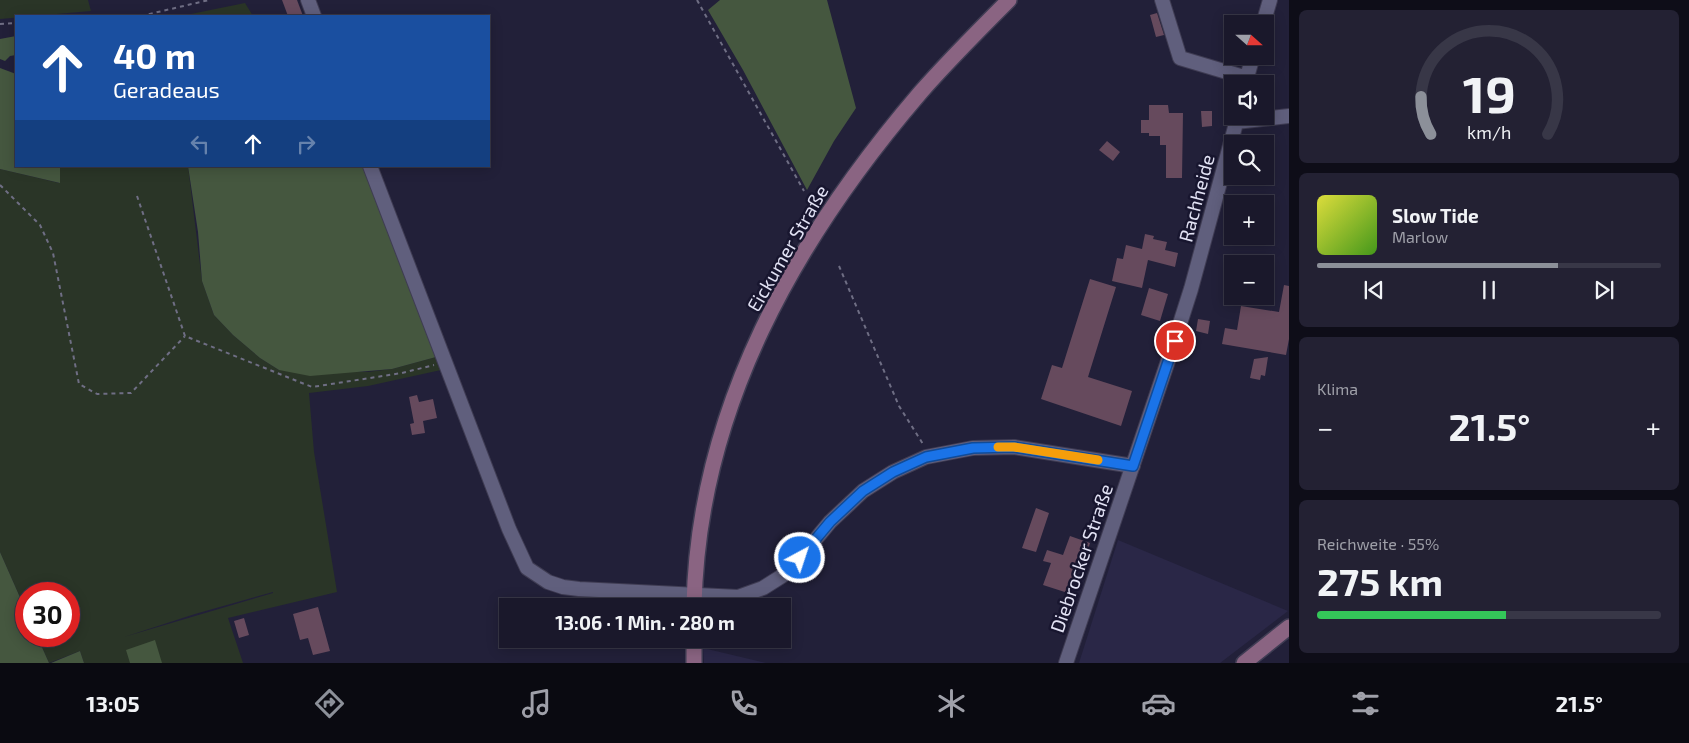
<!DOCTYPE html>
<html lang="de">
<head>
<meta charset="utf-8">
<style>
	body { margin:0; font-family:"Exo 2",sans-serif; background:#232133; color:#f1f3f6; height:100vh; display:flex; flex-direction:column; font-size:19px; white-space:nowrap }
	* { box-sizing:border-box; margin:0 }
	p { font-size:16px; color:#9fa0a9 }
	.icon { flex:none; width:28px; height:28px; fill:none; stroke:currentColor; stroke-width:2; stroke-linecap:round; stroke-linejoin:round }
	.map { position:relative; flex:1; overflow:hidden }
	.drawer { display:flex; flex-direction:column; gap:10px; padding:10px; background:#0e0d18; width:400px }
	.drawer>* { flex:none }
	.guide { position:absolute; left:15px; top:15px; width:475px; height:152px; border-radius:0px; box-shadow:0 2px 12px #0003,0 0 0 1px #383747; background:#1a4fa0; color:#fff; overflow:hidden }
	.needle { width:32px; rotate:111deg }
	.fabs { position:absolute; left:1224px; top:15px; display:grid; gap:10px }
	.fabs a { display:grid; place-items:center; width:50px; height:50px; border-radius:0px; background:#1a182b; box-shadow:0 2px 12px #0003,0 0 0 1px #383747; font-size:25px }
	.speed { position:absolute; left:15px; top:582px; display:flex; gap:10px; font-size:25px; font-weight:700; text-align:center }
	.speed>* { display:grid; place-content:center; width:65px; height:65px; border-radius:50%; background:#1a182b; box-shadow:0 2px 12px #0003,0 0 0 1px #383747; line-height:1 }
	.speed .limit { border:8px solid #d22; background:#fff; color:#111 }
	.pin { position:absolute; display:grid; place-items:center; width:42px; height:42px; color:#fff; margin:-21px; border:2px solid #fff; border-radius:50%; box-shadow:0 1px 5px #0007 }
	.me { position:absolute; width:55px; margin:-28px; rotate:40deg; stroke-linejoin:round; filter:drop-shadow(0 0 4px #0008) }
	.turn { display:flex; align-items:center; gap:18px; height:105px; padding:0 15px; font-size:22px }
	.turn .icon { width:65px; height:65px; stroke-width:2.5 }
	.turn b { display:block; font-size:35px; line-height:42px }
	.lanes { display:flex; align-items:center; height:48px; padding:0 15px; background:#0003; justify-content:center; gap:25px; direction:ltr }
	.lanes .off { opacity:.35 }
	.big { font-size:38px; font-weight:700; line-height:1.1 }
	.drawer .card { flex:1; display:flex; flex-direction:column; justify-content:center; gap:8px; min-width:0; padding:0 18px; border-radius:8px; background:#232133 }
	.drawer .dial { align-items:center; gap:0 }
	.dial svg { height:130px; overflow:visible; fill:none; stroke:#383747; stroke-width:7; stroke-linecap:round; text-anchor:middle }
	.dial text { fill:#f1f3f6; stroke:none }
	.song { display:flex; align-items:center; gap:15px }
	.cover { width:60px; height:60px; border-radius:8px; background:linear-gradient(135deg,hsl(60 70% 55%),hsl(100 70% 35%)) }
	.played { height:5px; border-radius:2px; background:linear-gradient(90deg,#8c9099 70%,#383747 70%) }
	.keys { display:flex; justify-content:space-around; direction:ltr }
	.heat { display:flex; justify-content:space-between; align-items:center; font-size:28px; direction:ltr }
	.charge { height:8px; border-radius:4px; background:linear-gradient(90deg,#34c759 55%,#383747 0) }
	.trip { position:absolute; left:499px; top:598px; width:292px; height:50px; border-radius:0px; background:#1a182b; box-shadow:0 2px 12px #0003,0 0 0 1px #383747; font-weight:700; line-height:50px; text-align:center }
	.tab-bar { display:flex; height:80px; justify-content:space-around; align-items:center; background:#0a0a11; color:#9fa0a9 }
	.tab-bar .icon { width:35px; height:35px }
	.tab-bar .selected { color:#8c9099 }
	.tab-bar b { font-size:22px; color:#f1f3f6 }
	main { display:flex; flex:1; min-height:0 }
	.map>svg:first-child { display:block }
</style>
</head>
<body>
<main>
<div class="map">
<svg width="1289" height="663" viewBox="0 0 1289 663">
	<rect width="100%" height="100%" fill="#222039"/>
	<path fill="#2a2747" d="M 1118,540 L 1288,611 L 1220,663 L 1079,663 Z
		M 703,648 L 766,663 L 704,663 Z"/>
	<path fill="#2a3527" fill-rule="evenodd" d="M 0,0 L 88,0 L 91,11 L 0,19 Z
		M 245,3 L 253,16 L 181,16 Z
		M 60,166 L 188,166 L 202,281 L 214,315 L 233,335 L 260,358 L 279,370 L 368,372 L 392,369 L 436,357 L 441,370 L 368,386 L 309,393 L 314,452 L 337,592 L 228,618 L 243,663 L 84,663 L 80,651 L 49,663 L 37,636 L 69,636 L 69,594 L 26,594 L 26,611 L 0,552 L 0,169 L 59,183 ZM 273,592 L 273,593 L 124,637 L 195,614 Z"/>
	<path fill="#45573f" d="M 720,0 L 827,0 L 856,108 L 834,141 L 807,190 L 743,70 L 708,10 Z
		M 16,36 L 16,55 L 10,56 L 5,61 L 0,59 L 0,39 Z
		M 0,68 L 16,74 L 16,166 L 60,166 L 60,183 L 0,169 Z
		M 188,166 L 363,166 L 436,357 L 392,369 L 310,376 L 279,370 L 260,358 L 233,335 L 214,315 L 202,281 L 198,232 Z
		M 0,552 L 26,611 L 26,636 L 37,636 L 49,663 L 0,663 Z
		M 155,640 L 162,663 L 130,663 L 126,650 Z
		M 80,651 L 84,663 L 51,663 Z"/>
	<path fill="#664a5d" d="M 282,0 L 297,0 L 303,16 L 288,16 Z
		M 1157,13 L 1164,35 L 1156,37 L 1150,15 Z
		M 1149,105 L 1168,105 L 1169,113 L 1183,113 L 1182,178 L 1166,178 L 1166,145 L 1160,145 L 1160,136 L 1149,136 L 1149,133 L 1141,133 L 1141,120 L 1149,120 Z
		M 1201,111 L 1212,111 L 1212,126 L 1202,127 Z
		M 1107,141 L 1120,152 L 1113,161 L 1099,150 Z
		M 1145,234 L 1154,236 L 1153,239 L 1167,242 L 1165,250 L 1178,253 L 1175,267 L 1148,260 L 1142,288 L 1112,281 L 1117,258 L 1123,259 L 1126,245 L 1142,249 Z
		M 1090,279 L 1116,287 L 1088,377 L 1132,391 L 1121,426 L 1041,399 L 1052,365 L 1062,368 Z
		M 1284,285 L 1289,286 L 1289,339 L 1286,355 L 1222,344 L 1225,328 L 1237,330 L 1241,306 L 1279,312 Z
		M 1149,288 L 1168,294 L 1160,321 L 1141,315 Z
		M 1198,319 L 1210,321 L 1208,334 L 1196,331 Z
		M 1268,357 L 1265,376 L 1261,375 L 1260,380 L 1250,378 L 1254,359 Z
		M 417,395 L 419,402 L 433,399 L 437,418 L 423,421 L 425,433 L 412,435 L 410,424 L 414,423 L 409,397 Z
		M 1036,508 L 1049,513 L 1036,552 L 1022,548 Z
		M 1070,536 L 1090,543 L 1087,553 L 1084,552 L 1071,594 L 1043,585 L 1051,563 L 1043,561 L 1047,550 L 1063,555 Z
		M 318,607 L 330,651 L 313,655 L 308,638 L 300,640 L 293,614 Z
		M 244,618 L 249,635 L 239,638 L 234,621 Z"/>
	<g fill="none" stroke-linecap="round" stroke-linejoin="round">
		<defs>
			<path id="street" d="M 308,0 L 314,16
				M 1162,0 L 1180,58 L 1247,78
				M 1263,24 L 1270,0
				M 1245,84 L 1253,56
				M 1236,122 L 1289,116
				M 370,166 L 509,529 L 527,568 L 548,582 L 563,587 L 579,589 L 738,597 L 763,588 L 782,576 L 800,558 L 830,522 L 863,491 L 893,472 L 926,457 L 973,448 L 1014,447 L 1133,466
				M 1066,663 L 1169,358 L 1191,289 L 1238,116"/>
			<path id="secondary" d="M 694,606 C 698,409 795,239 920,93 C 948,61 979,30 1009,0
				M 694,639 L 694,663
				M 1244,663 L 1289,627"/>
		</defs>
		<use href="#street" stroke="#3f3c53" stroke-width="16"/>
		<use href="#secondary" stroke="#3f3c53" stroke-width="18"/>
		<path stroke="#6f6e84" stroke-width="2" stroke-dasharray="4 4" stroke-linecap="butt" d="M 697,0 L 804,191
			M 141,16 L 209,0
			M 0,24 L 16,23
			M 0,185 L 40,225 L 53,253 L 79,384 L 97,394 L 131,393 L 185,336
			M 137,196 L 185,336 L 312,387 L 402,373 L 434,365
			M 839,266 L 899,406 L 923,444"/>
		<use href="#street" stroke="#605f7d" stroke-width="14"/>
		<use href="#secondary" stroke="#8a6482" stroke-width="15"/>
	</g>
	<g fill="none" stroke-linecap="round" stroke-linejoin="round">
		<defs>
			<path id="route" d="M 800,558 L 830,522 L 863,491 L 893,472 L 926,457 L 973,448 L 1014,447 L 1133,466 L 1175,341"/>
		</defs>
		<use href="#route" stroke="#114b97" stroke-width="12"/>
		<use href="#route" stroke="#1a73e8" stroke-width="9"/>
		<path stroke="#f59e0b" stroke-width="9" d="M 998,447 L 1014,447 L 1098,460"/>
	</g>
	<g text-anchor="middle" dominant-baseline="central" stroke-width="5" stroke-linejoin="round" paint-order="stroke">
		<g font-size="19" fill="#e2e2f4" stroke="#18162f">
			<text transform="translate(1196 198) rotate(-75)">Rachheide</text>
			<text transform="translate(787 248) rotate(-60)">Eickumer Straße</text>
			<text transform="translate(1081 558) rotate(-71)">Diebrocker Straße</text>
		</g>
	</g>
</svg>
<div class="fabs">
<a><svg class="needle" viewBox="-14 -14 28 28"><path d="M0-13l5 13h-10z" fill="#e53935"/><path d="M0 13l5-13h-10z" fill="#9fa0a9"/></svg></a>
<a><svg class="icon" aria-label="sound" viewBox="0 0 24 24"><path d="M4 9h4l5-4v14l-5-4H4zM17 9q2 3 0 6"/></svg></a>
<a><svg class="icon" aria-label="search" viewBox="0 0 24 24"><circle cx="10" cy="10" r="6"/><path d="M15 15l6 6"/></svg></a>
<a>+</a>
<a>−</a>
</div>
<div class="speed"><div class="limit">30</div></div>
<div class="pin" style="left:1175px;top:341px;background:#d93025"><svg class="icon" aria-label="arrive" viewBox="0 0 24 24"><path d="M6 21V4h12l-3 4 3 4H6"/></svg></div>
<svg class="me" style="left:800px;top:558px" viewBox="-20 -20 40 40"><circle r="17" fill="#1a73e8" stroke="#fff" stroke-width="3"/><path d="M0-11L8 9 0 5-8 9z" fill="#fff"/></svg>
<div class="trip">13:06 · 1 Min. · 280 m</div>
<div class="guide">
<div class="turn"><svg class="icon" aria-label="ahead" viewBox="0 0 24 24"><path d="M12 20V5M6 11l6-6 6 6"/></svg><div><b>40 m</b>Geradeaus</div></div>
<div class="lanes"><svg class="icon off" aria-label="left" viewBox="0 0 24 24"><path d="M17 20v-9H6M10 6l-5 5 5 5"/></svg><svg class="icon" aria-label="ahead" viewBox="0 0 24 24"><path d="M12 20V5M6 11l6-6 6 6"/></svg><svg class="icon off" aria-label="right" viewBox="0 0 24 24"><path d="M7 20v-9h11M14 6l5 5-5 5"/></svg></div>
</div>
</div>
<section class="drawer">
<div class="card dial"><svg viewBox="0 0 100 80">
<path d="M14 69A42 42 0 1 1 86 69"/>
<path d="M14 69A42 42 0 0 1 8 46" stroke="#8c9099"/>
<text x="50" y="56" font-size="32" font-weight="700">19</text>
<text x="50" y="72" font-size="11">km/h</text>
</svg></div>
<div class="card">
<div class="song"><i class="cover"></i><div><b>Slow Tide</b><p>Marlow</p></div></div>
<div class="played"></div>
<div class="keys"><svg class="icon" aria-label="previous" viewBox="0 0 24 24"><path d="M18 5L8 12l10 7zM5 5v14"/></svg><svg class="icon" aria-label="pause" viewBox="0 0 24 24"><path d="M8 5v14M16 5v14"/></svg><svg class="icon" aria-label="next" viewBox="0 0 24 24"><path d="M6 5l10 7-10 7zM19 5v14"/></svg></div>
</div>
<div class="card"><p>Klima</p>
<div class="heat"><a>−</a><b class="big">21.5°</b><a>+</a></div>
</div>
<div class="card"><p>Reichweite · 55%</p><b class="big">275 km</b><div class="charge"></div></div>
</section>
</main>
<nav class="tab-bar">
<b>13:05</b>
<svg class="icon selected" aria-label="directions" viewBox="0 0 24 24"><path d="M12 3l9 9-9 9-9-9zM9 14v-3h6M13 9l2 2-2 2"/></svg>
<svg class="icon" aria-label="music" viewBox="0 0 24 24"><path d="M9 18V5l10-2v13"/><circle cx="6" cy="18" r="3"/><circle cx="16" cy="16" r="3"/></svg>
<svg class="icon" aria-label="phone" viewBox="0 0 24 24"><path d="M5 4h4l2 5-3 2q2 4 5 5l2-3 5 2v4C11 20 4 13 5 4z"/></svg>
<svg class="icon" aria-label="climate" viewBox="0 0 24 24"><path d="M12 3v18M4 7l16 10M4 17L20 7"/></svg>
<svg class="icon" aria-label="car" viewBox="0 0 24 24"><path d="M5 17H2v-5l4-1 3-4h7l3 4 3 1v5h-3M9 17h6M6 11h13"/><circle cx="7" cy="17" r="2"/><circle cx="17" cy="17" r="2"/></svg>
<svg class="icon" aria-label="filters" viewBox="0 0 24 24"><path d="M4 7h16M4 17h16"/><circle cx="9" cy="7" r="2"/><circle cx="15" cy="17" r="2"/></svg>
<b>21.5°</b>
</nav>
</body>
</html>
